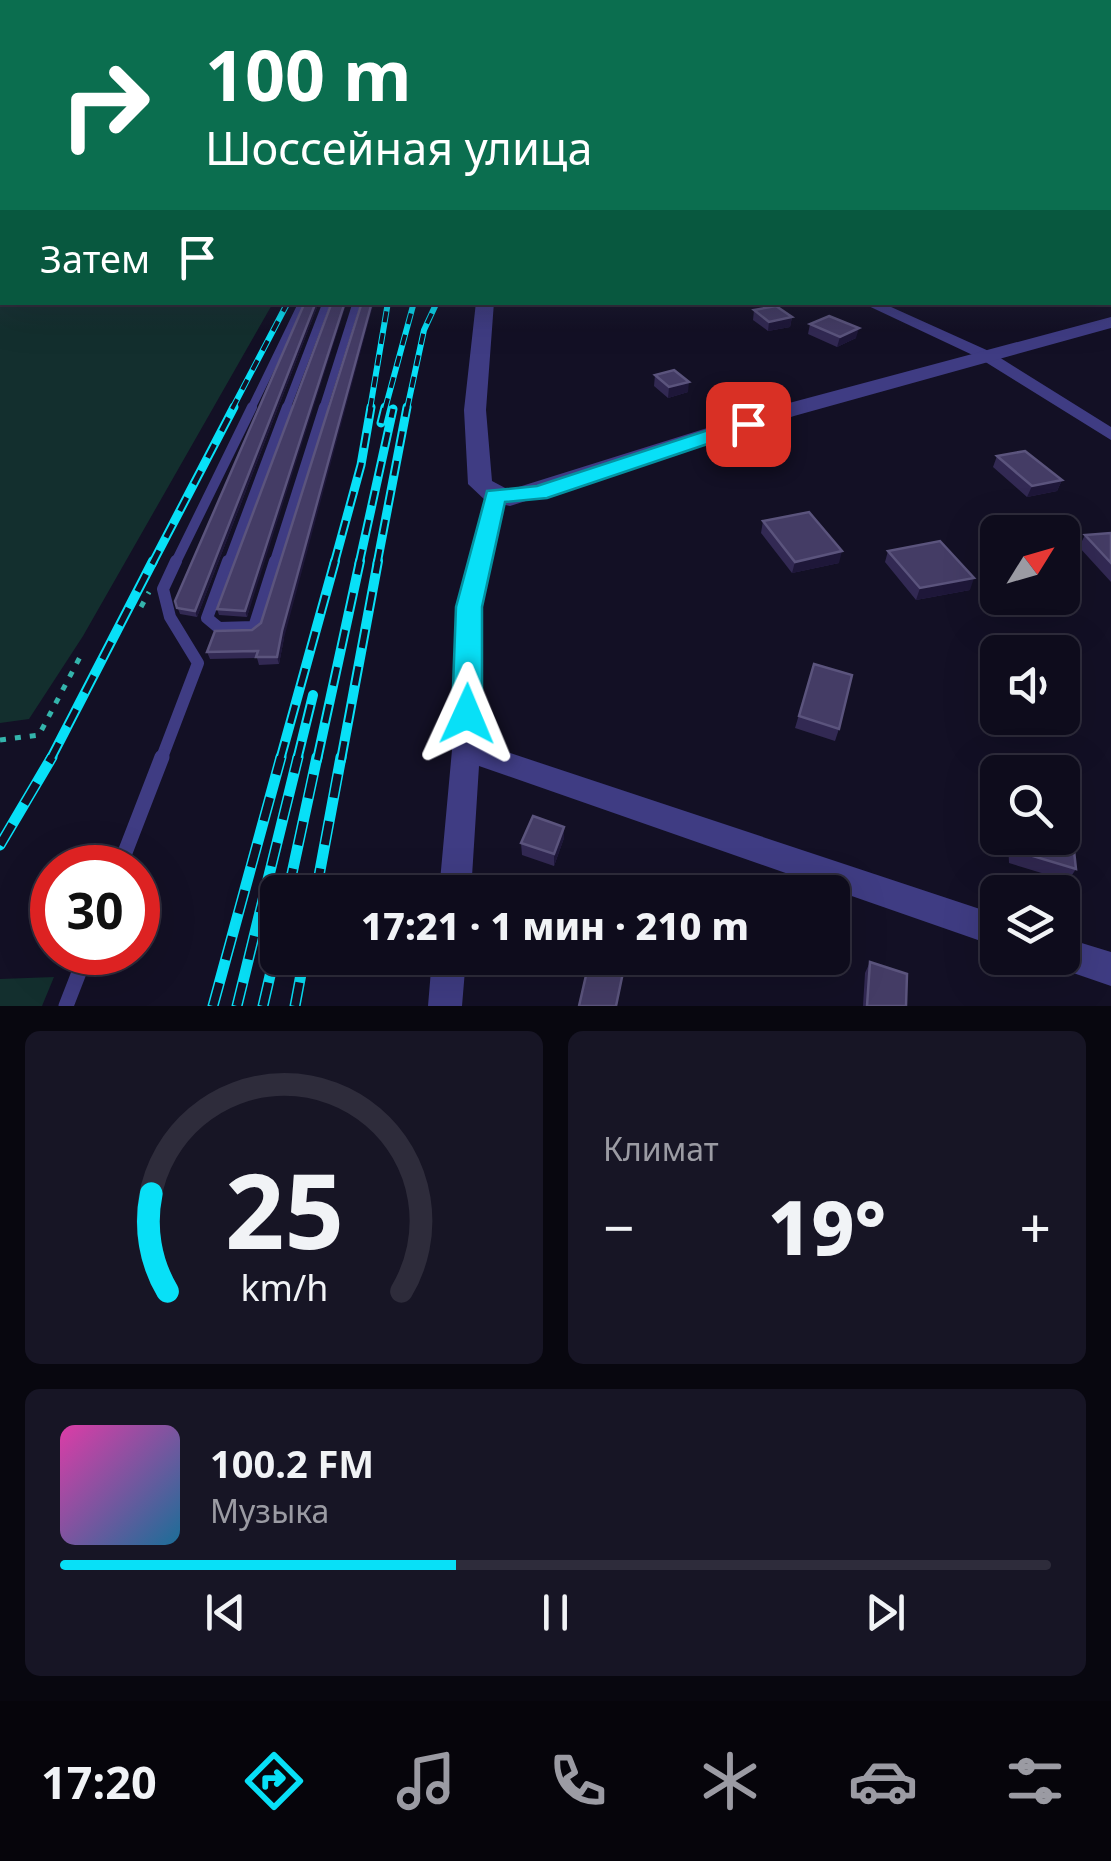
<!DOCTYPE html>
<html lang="ru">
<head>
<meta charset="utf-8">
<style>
	body { margin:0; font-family:"Noto Sans",sans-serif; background:#171525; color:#f1f3f6; height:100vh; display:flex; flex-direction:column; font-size:38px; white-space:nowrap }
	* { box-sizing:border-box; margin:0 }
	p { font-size:32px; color:#9b9ba3 }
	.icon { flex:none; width:55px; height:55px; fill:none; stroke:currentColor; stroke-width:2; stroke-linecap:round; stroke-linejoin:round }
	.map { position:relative; height:1006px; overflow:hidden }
	.panel { display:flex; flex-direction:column; gap:25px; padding:25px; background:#08070f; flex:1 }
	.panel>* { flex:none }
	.guide { position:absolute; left:0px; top:0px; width:1112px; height:305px; box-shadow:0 10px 40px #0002,0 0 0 2px #2e2c3b; background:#0b6e4f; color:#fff; overflow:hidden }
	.needle { width:65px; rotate:53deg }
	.buttons { position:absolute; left:980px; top:515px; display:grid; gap:20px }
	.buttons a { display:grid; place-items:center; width:100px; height:100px; border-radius:15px; background:#0e0c1c; box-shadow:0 10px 40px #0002,0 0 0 2px #2e2c3b; font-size:50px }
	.speed { position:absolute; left:30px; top:845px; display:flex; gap:20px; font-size:50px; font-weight:700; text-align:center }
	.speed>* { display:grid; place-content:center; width:130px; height:130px; border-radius:50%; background:#0e0c1c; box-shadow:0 10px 40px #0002,0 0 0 2px #2e2c3b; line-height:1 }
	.speed .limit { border:15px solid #d22; background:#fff; color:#111 }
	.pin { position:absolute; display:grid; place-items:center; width:85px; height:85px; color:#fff; margin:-42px; border-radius:20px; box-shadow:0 5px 15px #0006 }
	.me { position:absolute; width:110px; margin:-55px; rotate:1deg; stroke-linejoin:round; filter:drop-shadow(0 0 8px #0008) }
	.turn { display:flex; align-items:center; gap:35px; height:210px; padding:0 40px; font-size:45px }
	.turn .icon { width:130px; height:130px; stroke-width:2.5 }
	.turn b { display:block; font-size:70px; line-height:85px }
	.then { display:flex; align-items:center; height:95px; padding:0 40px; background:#0003; gap:20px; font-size:38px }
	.big { font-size:75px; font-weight:800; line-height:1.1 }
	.panel .widget { flex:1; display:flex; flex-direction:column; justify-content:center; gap:15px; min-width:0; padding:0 35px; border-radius:15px; background:#171525 }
	.panel .dial { align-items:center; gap:0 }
	.dial svg { height:260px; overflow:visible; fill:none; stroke:#2e2c3b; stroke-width:7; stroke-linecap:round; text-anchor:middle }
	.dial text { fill:#f1f3f6; stroke:none }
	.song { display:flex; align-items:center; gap:30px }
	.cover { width:120px; height:120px; border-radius:15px; background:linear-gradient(135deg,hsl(320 70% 55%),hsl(200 70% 35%)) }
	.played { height:10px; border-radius:5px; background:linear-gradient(90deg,#08e0f7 40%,#2e2c3b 40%) }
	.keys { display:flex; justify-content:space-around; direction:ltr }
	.heat { display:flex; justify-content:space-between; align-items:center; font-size:55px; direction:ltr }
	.panel .tiles { flex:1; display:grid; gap:25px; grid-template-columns:1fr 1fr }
	.widget:last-child { grid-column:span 2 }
	.trip { position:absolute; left:260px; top:875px; width:590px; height:100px; border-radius:15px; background:#0e0c1c; box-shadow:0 10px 40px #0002,0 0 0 2px #2e2c3b; font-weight:800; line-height:100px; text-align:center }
	.dock { display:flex; height:160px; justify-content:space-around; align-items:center; background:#06050b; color:#9b9ba3 }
	.dock .icon { width:70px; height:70px }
	.dock .current { color:#08e0f7 }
	.dock b { font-size:45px; color:#f1f3f6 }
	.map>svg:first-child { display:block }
</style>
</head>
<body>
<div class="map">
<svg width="1111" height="1006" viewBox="0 0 1111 1006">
	<rect width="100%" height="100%" fill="#131025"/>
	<path fill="#132f2e" d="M 0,226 L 2,302 L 273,303 L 83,636 L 29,719 L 0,723 Z
		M 54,977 L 42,1006 L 0,1006 L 0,979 Z"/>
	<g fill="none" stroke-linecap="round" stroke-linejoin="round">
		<path stroke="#34b4ac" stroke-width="5" stroke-dasharray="6 9" stroke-linecap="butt" d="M 141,607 L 149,592
			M 0,740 L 39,735 L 80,657"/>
		<path stroke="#3f3c83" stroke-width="8" d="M 251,409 L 303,302
			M 286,409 L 327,302
			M 323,409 L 357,302"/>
		<path stroke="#3f3c83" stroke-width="10" d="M 175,564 L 252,407
			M 228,564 L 287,407
			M 274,564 L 324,407"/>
		<path stroke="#3f3c83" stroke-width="12" d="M 228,561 L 207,618 L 219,628 L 254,627 L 275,561
			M 161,760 L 198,663 L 170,617 L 163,589 L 176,561"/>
		<path stroke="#3f3c83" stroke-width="15" d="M 119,868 L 162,757
			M 66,1006 L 87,952"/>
		<path fill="#3f3c83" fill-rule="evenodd" d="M 1110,225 L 1111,225 L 1111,233 L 1110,233 Z
			M 860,302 L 880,302 L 991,352 L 1111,427 L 1111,440 L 979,358 Z
			M 495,490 L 505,496 L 481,607 L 480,743 L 998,915 L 998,947 L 479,766 L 471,892 L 439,892 L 452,750 L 457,607 L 485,496 Z
			M 1062,937 L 1111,952 L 1111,986 L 1050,965 L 1047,958 L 1062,958 Z
			M 432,958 L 466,958 L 462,1006 L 428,1006 Z"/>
		<path fill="#3f3c83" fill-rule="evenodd" d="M 476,302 L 494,302 L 486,410 L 492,481 L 509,490 L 778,406 L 1111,317 L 1111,328 L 794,416 L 510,506 L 486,501 L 468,484 L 464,410 Z"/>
		<path fill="#7370fa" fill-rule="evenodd" d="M 0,213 L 2,213 L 2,221 L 0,221 Z"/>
		<defs>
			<path id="rail-far3" d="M 232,409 L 288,302
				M 370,409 L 388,302
				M 385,409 L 414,302
				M 407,409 L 424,330 L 437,302"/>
			<path id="rail-far2" d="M 381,423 L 385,407
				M 152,564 L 234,407
				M 334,564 L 361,465 L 371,407
				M 359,564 L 393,409
				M 377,564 L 407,407"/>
			<path id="rail-far1" d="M 50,760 L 153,561
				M 280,760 L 335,561
				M 297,760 L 313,695
				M 317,760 L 360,561
				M 341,760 L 378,561"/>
			<path id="rail" d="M 0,845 L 52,757
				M 288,892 L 317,757
				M 316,892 L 341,757
				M 213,1006 L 281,757
				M 237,1006 L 298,757
				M 263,1006 L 278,941
				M 295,1006 L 304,958"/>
		</defs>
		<use href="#rail-far3" stroke="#08e0f7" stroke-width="6"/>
		<use href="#rail-far2" stroke="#08e0f7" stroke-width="9"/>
		<use href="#rail-far1" stroke="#08e0f7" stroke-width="10"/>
		<use href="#rail" stroke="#08e0f7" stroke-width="11"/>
		<use href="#rail-far3" stroke="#131025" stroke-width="4" stroke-dasharray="11" stroke-linecap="butt"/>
		<use href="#rail-far2" stroke="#131025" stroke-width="5" stroke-dasharray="15" stroke-linecap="butt"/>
		<use href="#rail-far1" stroke="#131025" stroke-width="6" stroke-dasharray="19" stroke-linecap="butt"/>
		<use href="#rail" stroke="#131025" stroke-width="8" stroke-dasharray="24" stroke-linecap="butt"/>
	</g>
	<path fill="#322953" d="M 305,302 L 319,302 L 197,617 L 180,614 L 175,601 Z
		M 332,302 L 247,617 L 219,615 L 217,609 Z
		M 754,310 L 792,317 L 790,327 L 768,331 L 753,320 Z
		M 810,324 L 856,338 L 837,347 L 808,334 Z
		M 655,375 L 688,392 L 668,398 L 654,386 Z
		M 997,456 L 1062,480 L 1057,491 L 1027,497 L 993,467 Z
		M 763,521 L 839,563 L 792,573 L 761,533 Z
		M 1111,533 L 1111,582 L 1079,547 L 1085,535 Z
		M 888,551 L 970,590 L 916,600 L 885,562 Z
		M 252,630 L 284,638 L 279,664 L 259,665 L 257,658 L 210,659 L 207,652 Z
		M 814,664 L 839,729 L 835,741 L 795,728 Z
		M 564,827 L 564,838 L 554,866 L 522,855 L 521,843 Z
		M 1008,838 L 1062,838 L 1076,869 L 1068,881 L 1009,863 Z
		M 669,958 L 704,958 L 702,967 Z
		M 870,962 L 906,1006 L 863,1006 L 865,973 Z"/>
	<path fill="#1e1739" d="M 316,302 L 319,302 L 197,617 L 195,611 Z
		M 345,302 L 347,302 L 247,617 L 245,611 Z
		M 372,302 L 374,302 L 284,638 L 279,664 L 277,657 L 282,631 Z
		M 792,317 L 790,327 L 768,331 L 769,322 Z
		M 859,328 L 856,338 L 837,347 L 840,337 Z
		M 689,382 L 688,392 L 668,398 L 669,387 Z
		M 1062,480 L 1057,491 L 1027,497 L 1032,486 Z
		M 842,551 L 839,563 L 792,573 L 795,562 Z
		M 974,578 L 970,590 L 916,600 L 920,588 Z
		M 564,827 L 564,838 L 554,866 L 554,854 Z"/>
	<path fill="#443c65" stroke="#5b547d" stroke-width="2.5" d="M 305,302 L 316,302 L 195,611 L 177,608 L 175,601 Z
		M 332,302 L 345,302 L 245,611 L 217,609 Z
		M 362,302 L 372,302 L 282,631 L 277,657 L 256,657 L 258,651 L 207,652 L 215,631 L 252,630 L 261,623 Z
		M 776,306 L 792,317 L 769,322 L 754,310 Z
		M 829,316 L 859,328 L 840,337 L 810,324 Z
		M 674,370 L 689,382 L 669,387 L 655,375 Z
		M 1025,451 L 1062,480 L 1032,486 L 997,456 Z
		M 809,512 L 842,551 L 795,562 L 763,521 Z
		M 1111,533 L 1111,563 L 1085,535 Z
		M 940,541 L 974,578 L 920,588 L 888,551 Z
		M 814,664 L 852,675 L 839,729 L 799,716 Z
		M 533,816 L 564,827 L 554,854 L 521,843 Z
		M 1062,820 L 1071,823 L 1076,869 L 1016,851 L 1015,838 L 1062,838 Z
		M 590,958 L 626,958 L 616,1006 L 579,1006 Z
		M 870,962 L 907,974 L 906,1006 L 867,1006 Z"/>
	<linearGradient id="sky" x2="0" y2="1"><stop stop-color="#0a0914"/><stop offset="0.57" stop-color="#333751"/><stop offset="1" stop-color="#333751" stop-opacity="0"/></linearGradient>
	<rect width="1111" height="330" fill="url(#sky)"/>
	<path fill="#08e0f7" stroke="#0592a1" stroke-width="2.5" d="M 748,417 L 755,419 L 755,428 L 547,498 L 505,502 L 482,607 L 482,714 L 478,723 L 467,726 L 456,723 L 452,714 L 456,607 L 487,491 L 537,486 Z"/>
</svg>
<div class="buttons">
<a><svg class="needle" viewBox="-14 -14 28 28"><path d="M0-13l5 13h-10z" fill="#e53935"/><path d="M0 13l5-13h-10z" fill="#9b9ba3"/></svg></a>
<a><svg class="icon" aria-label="sound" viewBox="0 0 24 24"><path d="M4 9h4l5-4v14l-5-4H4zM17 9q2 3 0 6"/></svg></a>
<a><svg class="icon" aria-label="search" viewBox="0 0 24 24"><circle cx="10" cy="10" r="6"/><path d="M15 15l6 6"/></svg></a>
<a><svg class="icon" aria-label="layers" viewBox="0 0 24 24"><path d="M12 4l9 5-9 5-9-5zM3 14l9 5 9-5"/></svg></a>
</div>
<div class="speed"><div class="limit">30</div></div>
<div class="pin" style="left:748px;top:424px;background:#d93025"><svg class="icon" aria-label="arrive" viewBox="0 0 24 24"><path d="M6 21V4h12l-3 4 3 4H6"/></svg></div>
<svg class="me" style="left:467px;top:714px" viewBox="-20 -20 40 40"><path d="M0-17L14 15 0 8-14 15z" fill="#08e0f7" stroke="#fff" stroke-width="4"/></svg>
<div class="trip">17:21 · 1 мин · 210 m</div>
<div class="guide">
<div class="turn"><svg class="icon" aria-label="right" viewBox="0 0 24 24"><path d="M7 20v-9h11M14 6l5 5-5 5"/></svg><div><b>100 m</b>Шоссейная улица</div></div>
<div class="then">Затем<svg class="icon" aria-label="arrive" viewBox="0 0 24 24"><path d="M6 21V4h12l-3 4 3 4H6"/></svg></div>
</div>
</div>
<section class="panel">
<div class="tiles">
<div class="widget dial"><svg viewBox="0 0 100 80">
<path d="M14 69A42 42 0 1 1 86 69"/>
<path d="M14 69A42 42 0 0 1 9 39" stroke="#08e0f7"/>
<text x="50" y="56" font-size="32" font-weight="700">25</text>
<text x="50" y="72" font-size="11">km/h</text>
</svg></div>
<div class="widget"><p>Климат</p>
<div class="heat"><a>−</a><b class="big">19°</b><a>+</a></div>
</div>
<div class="widget">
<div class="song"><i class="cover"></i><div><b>100.2 FM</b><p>Музыка</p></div></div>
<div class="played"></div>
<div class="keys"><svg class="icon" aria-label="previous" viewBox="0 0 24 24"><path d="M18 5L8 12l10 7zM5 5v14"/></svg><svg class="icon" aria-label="pause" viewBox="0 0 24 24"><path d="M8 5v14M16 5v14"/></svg><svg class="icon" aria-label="next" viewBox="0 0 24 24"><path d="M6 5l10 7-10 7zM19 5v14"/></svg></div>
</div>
</div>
</section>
<nav class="dock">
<b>17:20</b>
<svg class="icon current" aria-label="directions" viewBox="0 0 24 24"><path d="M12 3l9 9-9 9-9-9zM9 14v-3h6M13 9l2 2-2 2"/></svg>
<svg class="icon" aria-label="music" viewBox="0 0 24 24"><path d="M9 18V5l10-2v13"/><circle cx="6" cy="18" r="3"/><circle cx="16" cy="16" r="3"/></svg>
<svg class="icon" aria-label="phone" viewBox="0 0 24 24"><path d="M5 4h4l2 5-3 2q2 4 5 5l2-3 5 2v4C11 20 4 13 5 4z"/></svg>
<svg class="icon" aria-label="climate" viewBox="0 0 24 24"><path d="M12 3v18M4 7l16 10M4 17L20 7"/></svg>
<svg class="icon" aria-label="car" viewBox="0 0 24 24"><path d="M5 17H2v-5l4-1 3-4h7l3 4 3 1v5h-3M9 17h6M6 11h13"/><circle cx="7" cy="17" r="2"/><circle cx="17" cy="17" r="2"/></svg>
<svg class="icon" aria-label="filters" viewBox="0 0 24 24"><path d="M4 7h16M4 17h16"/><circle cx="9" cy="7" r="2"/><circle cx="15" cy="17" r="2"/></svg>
</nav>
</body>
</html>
